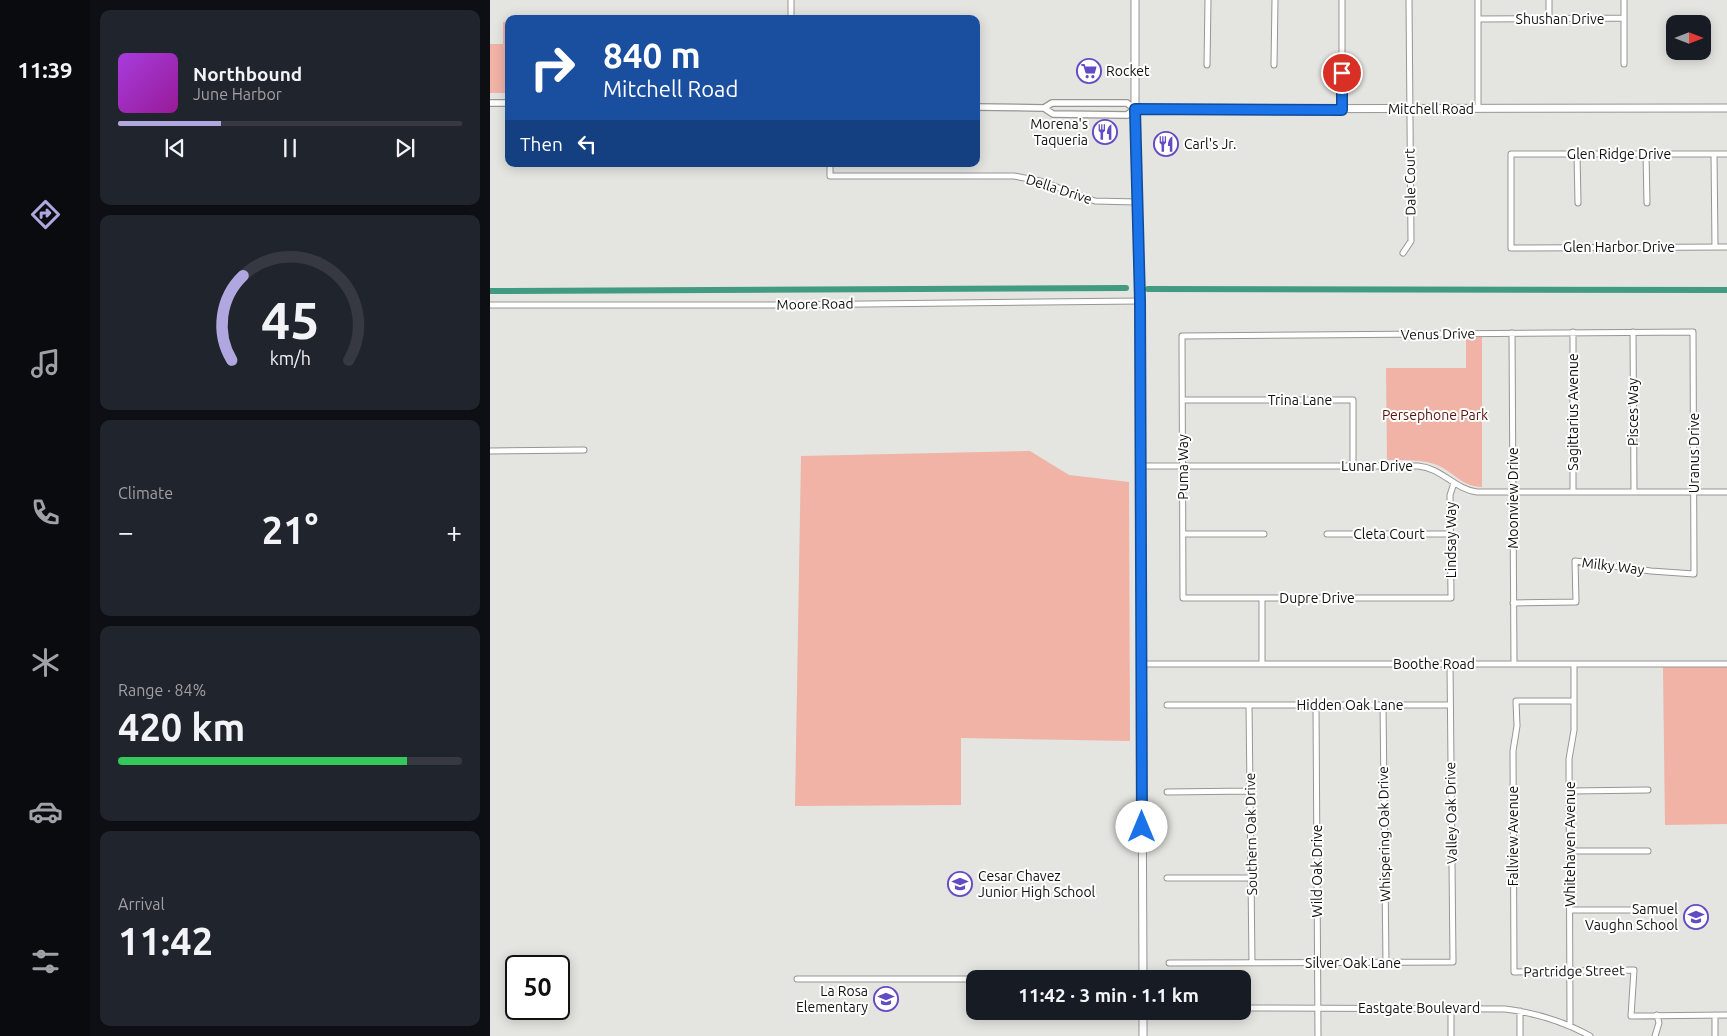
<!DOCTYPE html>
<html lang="en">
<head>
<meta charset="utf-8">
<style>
	body { margin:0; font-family:Ubuntu,sans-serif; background:#20242c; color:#f1f3f6; height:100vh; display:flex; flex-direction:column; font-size:19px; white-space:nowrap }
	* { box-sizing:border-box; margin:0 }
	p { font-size:16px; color:#9ea1a6 }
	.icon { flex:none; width:28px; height:28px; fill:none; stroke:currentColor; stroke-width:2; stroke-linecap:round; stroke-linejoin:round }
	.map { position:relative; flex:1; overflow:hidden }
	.drawer { display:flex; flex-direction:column; gap:10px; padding:10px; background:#0d0f14; width:400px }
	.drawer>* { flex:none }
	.banner { position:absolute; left:15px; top:15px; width:475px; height:152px; border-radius:10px; box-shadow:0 2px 12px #0003; background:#1a4fa0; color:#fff; overflow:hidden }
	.needle { width:32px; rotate:90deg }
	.buttons { position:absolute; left:1176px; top:15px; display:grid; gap:10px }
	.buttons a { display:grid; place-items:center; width:45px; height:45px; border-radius:10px; background:#171b24; box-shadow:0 2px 12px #0003; font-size:25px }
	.speed { position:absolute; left:15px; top:955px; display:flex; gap:10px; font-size:25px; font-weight:700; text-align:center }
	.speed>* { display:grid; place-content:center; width:65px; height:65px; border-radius:50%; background:#171b24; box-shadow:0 2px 12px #0003; line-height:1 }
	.speed .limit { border:2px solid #111; border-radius:8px; background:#fff; color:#111 }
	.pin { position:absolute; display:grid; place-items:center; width:42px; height:42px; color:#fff; margin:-21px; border:2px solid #fff; border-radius:50%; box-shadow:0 1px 5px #0007 }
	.me { position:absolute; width:55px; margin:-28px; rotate:0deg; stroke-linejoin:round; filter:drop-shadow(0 0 4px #0008) }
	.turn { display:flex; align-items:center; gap:18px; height:105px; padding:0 15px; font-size:22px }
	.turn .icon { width:65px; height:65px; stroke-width:2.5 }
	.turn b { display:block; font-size:35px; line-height:42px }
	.then { display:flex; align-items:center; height:48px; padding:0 15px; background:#0003; gap:10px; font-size:19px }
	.big { font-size:38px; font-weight:600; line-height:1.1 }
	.drawer .tile { flex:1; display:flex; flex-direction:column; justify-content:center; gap:8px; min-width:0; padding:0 18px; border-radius:10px; background:#20242c }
	.drawer .dial { align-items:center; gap:0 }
	.dial svg { height:130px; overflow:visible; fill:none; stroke:#363941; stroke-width:7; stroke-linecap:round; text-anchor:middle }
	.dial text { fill:#f1f3f6; stroke:none }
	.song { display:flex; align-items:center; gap:15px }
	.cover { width:60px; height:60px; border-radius:8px; background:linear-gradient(135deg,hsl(280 70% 55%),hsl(300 70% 35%)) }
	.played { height:5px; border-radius:2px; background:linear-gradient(90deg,#b1a7e0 30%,#363941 30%) }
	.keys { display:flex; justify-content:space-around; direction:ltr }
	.heat { display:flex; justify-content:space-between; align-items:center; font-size:28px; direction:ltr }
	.charge { height:8px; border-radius:4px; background:linear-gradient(90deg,#34c759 84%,#363941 0) }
	.trip { position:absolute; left:476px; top:970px; width:285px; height:50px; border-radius:10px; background:#171b24; box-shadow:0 2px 12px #0003; font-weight:600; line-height:50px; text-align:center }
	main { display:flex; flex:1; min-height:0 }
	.tabs { display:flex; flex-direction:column; width:90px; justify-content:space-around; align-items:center; background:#090b0e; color:#9ea1a6 }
	.tabs .icon { width:35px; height:35px }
	.tabs .active { color:#b1a7e0 }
	.tabs b { font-size:22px; color:#f1f3f6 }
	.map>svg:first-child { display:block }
</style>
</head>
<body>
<main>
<nav class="tabs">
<b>11:39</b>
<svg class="icon active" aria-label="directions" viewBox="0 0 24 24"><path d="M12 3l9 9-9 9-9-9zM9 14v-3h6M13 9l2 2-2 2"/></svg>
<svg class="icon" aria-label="music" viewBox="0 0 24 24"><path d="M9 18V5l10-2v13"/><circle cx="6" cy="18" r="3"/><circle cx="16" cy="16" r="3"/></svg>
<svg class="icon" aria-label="phone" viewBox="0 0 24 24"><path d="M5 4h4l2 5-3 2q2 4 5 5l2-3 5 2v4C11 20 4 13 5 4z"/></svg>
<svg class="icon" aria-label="climate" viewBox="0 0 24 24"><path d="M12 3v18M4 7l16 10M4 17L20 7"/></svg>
<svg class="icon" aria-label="car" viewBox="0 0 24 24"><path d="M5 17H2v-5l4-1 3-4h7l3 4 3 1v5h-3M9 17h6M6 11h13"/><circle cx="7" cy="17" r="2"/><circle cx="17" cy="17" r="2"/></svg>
<svg class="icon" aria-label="filters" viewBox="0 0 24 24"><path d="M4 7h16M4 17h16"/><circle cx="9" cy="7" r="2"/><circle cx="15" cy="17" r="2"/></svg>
</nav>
<section class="drawer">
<div class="tile">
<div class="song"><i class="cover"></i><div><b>Northbound</b><p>June Harbor</p></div></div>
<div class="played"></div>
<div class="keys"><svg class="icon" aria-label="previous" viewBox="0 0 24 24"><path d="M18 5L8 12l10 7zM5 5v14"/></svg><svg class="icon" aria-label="pause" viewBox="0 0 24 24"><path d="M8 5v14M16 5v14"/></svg><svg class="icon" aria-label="next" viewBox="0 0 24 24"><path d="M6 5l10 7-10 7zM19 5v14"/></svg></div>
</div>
<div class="tile dial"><svg viewBox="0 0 100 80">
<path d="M14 69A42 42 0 1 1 86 69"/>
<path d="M14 69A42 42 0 0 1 21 17" stroke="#b1a7e0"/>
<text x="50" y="56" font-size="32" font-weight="700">45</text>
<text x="50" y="72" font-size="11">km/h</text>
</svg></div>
<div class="tile"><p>Climate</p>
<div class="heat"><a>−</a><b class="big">21°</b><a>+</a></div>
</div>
<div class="tile"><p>Range · 84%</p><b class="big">420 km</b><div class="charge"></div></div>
<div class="tile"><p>Arrival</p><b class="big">11:42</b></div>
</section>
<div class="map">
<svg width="1237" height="1036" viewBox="0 0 1237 1036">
	<rect width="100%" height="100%" fill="#e4e4e0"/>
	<path fill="#f0b3a6" d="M 13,22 L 19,22 L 19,93 L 0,93 L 0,44 L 13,44 Z
		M 992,337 L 992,487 C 972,487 964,472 947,465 C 931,459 913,460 897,460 L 896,368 L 976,368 L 976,338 Z
		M 540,451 L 579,475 L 639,482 L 640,741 L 471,738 L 471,805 L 305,806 L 311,456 Z
		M 1173,667 L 1237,667 L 1237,824 L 1175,825 Z"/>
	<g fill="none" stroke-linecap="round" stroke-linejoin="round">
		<path stroke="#419b81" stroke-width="6" d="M 658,289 L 1237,290
			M 0,291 L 636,288"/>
		<defs>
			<path id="minor" d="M 852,0 L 852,110
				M 301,19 L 301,0
				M 988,19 L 1134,18
				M 1059,19 L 1059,0
				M 1134,64 L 1134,0
				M 717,65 L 718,0
				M 784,65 L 785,0
				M 988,109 L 988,0
				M 1087,154 L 1088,203
				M 1156,154 L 1157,203
				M 1224,154 L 1225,247
				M 1237,154 L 1021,154 L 1021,248 L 1237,247
				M 340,164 L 340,176 L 524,176 L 550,181 L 605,201 L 647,202
				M 913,253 L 921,241 L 919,0
				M 0,305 L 289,305 L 650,301
				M 1083,332 L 1083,492
				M 1143,332 L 1144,492
				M 1022,333 L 1024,664
				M 692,400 L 863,400 L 863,465
				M 0,451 L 94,450
				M 651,466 L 928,466 C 952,468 964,489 987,492 L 1237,492
				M 964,483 L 960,495 L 961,598 L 693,598 L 692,336 L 1203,332 L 1204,574 L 1161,571 L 1085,561 L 1086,602 L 1023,603
				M 693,534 L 774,534
				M 837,534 L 960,534
				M 772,598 L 772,664
				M 651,664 L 1237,664
				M 1084,701 L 1026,701 L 1027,726 L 1023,751 L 1024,972 L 1144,970 L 1141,1016 L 1237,1015
				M 677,705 L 960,705
				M 759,705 L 762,963
				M 826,705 L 828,1036
				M 893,705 L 896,963
				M 1081,791 L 1158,790
				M 677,792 L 760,791
				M 1081,851 L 1158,851
				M 677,878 L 761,878
				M 1080,910 L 1158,910
				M 679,963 L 963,962 L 960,664
				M 307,979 L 485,979
				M 752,1008 L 1015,1009 C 1046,1013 1073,1021 1100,1036
				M 612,1011 L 717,1011
				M 1030,1011 L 1030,1036
				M 1225,1015 L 1225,1036
				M 1080,1024 L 1079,759 L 1084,730 L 1084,664
				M 961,1036 L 961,1008
				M 1165,1036 L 1169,1023 L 1167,1015"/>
			<path id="tertiary" d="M 0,103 L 19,103
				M 486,107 L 554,108 L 563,114 L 637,115 L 645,109 L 637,103 L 562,103 L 554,108"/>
			<path id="secondary" d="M 645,0 L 645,149 L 650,301 L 653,979
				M 645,109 L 1237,108
				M 653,1011 L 653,1036"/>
		</defs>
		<use href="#minor" stroke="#979693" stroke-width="7"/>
		<use href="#tertiary" stroke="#979693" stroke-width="8"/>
		<use href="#secondary" stroke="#979693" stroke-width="9"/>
		<use href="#minor" stroke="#fff" stroke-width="5"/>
		<use href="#tertiary" stroke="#fff" stroke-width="5.5"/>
		<use href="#secondary" stroke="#fff" stroke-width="7"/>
	</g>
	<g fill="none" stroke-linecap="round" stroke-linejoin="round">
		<defs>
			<path id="route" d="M 652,827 L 650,301 L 645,109 L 852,110 L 852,73"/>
		</defs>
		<use href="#route" stroke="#114b97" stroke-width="12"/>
		<use href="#route" stroke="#1a73e8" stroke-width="9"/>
	</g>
	<defs>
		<symbol id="supermarket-ring" viewBox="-11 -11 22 22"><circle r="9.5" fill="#fff" stroke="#634bc4" stroke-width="1.5"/><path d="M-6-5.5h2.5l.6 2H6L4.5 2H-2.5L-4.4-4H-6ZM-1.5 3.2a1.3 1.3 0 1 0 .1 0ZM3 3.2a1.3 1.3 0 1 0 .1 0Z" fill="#634bc4"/></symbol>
		<symbol id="restaurant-ring" viewBox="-11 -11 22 22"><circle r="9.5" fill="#fff" stroke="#634bc4" stroke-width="1.5"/><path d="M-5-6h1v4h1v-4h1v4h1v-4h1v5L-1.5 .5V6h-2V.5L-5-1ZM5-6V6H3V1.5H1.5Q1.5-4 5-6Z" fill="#634bc4"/></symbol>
		<symbol id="school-ring" viewBox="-11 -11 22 22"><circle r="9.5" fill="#fff" stroke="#634bc4" stroke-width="1.5"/><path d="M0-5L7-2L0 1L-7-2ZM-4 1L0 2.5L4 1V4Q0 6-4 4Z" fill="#634bc4"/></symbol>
	</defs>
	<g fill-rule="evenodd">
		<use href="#supermarket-ring" x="585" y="57" width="28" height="28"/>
		<use href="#restaurant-ring" x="601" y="118" width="28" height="28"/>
		<use href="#restaurant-ring" x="662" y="130" width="28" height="28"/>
		<use href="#school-ring" x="456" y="870" width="28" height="28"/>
		<use href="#school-ring" x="1192" y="903" width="28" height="28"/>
		<use href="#school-ring" x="382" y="985" width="28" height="28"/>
	</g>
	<g text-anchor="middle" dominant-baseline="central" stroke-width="4" stroke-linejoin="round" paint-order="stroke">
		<g font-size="14" fill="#111110" stroke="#fff">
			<text x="1070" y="19">Shushan Drive</text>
			<text x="941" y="109">Mitchell Road</text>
			<text x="1129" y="154">Glen Ridge Drive</text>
			<text transform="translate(920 182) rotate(-91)">Dale Court</text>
			<text transform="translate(569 189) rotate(18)">Della Drive</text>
			<text x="1129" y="247">Glen Harbor Drive</text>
			<text transform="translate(325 304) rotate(-1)">Moore Road</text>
			<text transform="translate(948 334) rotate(-1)">Venus Drive</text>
			<text x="810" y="400">Trina Lane</text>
			<text transform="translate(1083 412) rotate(-90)">Sagittarius Avenue</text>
			<text transform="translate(1143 412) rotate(-90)">Pisces Way</text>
			<text transform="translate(1204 453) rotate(-90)">Uranus Drive</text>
			<text x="887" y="466">Lunar Drive</text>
			<text transform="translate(693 467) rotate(-90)">Puma Way</text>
			<text transform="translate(1023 498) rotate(-90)">Moonview Drive</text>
			<text x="899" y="534">Cleta Court</text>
			<text transform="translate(961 540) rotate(-90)">Lindsay Way</text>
			<text transform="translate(1123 566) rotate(7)">Milky Way</text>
			<text x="827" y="598">Dupre Drive</text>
			<text x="944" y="664">Boothe Road</text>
			<text x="860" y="705">Hidden Oak Lane</text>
			<text transform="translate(961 813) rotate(-91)">Valley Oak Drive</text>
			<text transform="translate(761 834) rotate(-91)">Southern Oak Drive</text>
			<text transform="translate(894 834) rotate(-91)">Whispering Oak Drive</text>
			<text transform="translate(1023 836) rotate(-90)">Fallview Avenue</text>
			<text transform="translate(1080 844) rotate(-90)">Whitehaven Avenue</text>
			<text transform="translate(827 871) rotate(-90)">Wild Oak Drive</text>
			<text x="863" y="963">Silver Oak Lane</text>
			<text transform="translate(1084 971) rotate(-1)">Partridge Street</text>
			<text x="929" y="1008">Eastgate Boulevard</text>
		</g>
		<g font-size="14" fill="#111110" stroke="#fff" text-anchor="start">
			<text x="616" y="71">Rocket</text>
			<text x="598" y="124" text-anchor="end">Morena's<tspan x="598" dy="16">Taqueria</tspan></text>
			<text x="694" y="144">Carl's Jr.</text>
			<text x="488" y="876">Cesar Chavez<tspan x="488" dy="16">Junior High School</tspan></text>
			<text x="1188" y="909" text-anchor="end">Samuel<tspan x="1188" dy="16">Vaughn School</tspan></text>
			<text x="378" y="991" text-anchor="end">La Rosa<tspan x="378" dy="16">Elementary</tspan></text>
		</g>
		<g font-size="14" fill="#571409" stroke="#fff">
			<text x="945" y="415">Persephone Park</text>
		</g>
	</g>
</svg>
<div class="buttons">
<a><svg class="needle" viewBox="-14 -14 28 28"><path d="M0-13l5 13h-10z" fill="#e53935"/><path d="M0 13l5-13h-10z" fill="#9ea1a6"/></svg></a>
</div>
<div class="speed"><div class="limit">50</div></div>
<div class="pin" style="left:852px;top:73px;background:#d93025"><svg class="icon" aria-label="arrive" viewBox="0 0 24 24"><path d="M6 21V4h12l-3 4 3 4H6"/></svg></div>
<svg class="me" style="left:652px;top:827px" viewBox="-20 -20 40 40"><circle r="19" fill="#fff"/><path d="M0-13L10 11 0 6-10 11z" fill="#1a73e8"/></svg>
<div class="trip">11:42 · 3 min · 1.1 km</div>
<div class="banner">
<div class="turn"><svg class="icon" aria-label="right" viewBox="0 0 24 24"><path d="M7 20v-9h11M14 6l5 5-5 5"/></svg><div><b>840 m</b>Mitchell Road</div></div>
<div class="then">Then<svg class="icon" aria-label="left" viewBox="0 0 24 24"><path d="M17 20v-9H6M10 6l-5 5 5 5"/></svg></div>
</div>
</div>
</main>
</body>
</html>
